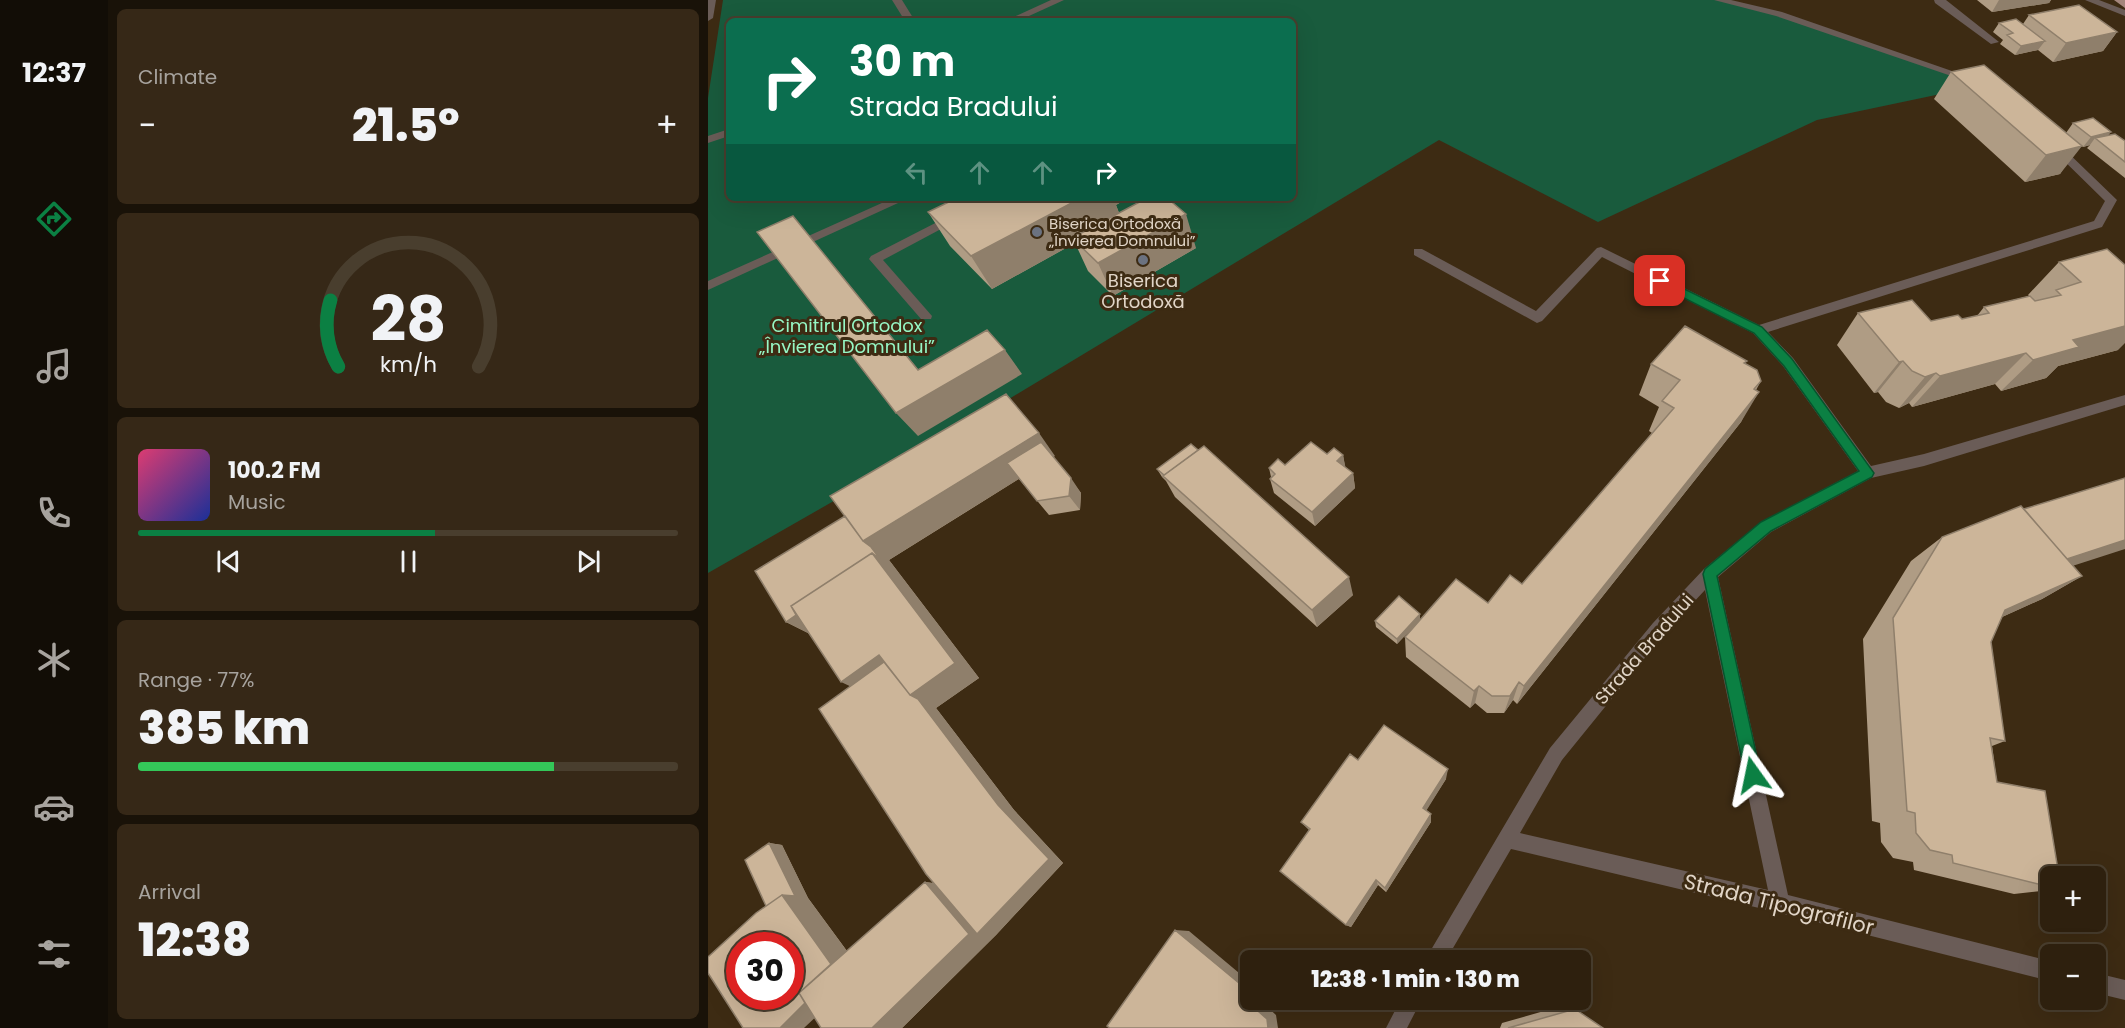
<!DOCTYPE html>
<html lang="en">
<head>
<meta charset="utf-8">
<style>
	body { margin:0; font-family:Poppins,sans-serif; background:#362817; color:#f1f3f6; height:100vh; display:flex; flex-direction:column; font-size:22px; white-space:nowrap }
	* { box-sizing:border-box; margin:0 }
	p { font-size:20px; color:#a7a39e }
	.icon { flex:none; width:33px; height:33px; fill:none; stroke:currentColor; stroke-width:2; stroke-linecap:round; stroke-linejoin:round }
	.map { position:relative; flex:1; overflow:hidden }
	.panel { display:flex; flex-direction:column; gap:9px; padding:9px; background:#191208; width:600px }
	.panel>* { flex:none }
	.guide { position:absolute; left:18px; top:18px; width:570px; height:183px; border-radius:9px; box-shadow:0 6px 24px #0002,0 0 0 2px #493e2e; background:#0b6e4f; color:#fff; overflow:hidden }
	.controls { position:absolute; left:1332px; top:866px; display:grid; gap:12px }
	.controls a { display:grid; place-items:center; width:66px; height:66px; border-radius:9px; background:#2e200e; box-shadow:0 6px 24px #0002,0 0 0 2px #493e2e; font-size:30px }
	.speed { position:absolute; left:18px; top:932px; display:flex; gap:12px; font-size:30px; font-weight:700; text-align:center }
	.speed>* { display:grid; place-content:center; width:78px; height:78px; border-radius:50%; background:#2e200e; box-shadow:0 6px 24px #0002,0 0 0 2px #493e2e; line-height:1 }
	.speed .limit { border:9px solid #d22; background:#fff; color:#111 }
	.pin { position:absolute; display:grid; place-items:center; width:51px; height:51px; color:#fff; margin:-26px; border-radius:12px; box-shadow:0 3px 9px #0006 }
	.me { position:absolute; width:66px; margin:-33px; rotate:348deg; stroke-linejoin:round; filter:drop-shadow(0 0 4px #0008) }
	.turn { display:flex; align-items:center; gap:21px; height:126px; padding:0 24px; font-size:27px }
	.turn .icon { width:78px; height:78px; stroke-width:2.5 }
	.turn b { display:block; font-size:42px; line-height:51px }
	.lanes { display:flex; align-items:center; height:57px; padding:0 24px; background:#0003; justify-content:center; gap:30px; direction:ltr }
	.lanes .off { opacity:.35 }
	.big { font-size:45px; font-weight:800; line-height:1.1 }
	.panel .widget { flex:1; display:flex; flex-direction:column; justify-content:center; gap:9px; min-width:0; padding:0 21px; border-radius:9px; background:#362817 }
	.panel .dial { align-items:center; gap:0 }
	.dial svg { height:156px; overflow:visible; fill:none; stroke:#493e2e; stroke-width:7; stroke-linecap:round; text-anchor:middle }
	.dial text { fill:#f1f3f6; stroke:none }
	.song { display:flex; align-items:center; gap:18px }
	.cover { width:72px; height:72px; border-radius:9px; background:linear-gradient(135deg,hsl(340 70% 55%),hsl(230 70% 35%)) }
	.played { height:6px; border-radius:3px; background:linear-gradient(90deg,#0b8043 55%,#493e2e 55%) }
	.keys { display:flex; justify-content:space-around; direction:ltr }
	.heat { display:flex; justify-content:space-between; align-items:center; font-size:33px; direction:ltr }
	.charge { height:9px; border-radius:4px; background:linear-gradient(90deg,#34c759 77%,#493e2e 0) }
	.trip { position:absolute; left:532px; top:950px; width:351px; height:60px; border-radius:9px; background:#2e200e; box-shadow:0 6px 24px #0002,0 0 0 2px #493e2e; font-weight:800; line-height:60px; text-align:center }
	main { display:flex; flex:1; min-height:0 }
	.tabs { display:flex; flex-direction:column; width:108px; justify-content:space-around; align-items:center; background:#120d06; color:#a7a39e }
	.tabs .icon { width:42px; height:42px }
	.tabs .active { color:#0b8043 }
	.tabs b { font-size:27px; color:#f1f3f6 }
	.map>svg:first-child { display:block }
</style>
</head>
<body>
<main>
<nav class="tabs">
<b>12:37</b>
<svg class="icon active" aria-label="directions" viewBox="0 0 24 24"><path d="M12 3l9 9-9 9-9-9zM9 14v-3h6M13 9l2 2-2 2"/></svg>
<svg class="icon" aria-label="music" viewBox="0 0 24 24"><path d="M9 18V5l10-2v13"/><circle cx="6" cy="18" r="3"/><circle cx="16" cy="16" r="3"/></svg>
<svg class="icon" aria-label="phone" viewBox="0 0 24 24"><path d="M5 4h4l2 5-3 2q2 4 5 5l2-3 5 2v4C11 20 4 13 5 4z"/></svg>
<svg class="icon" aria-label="climate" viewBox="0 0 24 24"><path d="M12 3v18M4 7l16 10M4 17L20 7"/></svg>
<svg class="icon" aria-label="car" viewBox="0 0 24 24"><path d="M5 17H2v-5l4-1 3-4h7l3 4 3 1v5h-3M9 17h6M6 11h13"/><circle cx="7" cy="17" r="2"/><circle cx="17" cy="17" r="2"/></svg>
<svg class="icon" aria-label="filters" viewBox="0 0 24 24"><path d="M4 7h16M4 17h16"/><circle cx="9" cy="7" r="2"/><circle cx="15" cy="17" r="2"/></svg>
</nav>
<section class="panel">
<div class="widget"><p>Climate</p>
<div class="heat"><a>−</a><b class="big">21.5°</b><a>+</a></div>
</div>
<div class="widget dial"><svg viewBox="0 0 100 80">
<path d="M14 69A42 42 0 1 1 86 69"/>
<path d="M14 69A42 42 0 0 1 10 35" stroke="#0b8043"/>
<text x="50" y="56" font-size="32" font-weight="700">28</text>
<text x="50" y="72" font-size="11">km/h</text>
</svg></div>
<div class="widget">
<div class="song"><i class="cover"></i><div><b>100.2 FM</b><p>Music</p></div></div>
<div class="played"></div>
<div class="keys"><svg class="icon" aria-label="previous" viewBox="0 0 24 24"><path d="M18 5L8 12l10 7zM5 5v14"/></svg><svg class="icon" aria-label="pause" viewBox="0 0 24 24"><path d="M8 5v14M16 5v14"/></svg><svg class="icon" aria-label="next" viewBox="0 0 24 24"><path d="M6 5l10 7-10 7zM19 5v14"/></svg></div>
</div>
<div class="widget"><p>Range · 77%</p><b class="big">385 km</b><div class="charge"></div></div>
<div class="widget"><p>Arrival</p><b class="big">12:38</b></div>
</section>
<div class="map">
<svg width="1417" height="1028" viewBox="0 0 1417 1028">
	<rect width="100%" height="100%" fill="#3d2b13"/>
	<path fill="#195b3d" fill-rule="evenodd" d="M 15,0 L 1011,0 L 1071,14 L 1262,79 L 1261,88 L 1109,120 L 890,222 L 731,140 L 241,435 L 0,573 L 0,98 ZM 21,21 L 585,21 L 585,198 L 21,198 Z"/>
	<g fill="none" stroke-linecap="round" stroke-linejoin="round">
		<path fill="#6a5c57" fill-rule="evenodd" d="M 0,0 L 8,0 L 5,18 L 0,21 Z
			M 184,0 L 194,0 L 207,21 L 197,21 Z
			M 343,0 L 356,0 L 310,21 L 297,21 Z
			M 1006,0 L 1023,0 L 1074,12 L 1267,79 L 1258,81 L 1068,16 Z
			M 1226,0 L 1238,0 L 1291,42 L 1283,44 L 1227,3 Z
			M 1377,0 L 1391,0 L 1417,10 L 1417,16 Z
			M 21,129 L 21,136 L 0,143 L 0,136 Z
			M 1349,145 L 1353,146 L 1409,200 L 1394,227 L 1060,332 L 1085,358 L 1163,466 L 1216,454 L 1417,395 L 1417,405 L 1216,466 L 1163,478 L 1063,532 L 1010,577 L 1080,895 L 1342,961 L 1342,981 L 1072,913 L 803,849 L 738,960 L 717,960 L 842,748 L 945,623 L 996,569 L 1053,522 L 1150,471 L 1075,366 L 1045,333 L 894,257 L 834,321 L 829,323 L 706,255 L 706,249 L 714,249 L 828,311 L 889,248 L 893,247 L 1051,325 L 1386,221 L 1397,201 L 1345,150 L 1345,146 ZM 997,590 L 1060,890 L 812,833 L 854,760 L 957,633 Z
			M 185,198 L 201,198 L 0,290 L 0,281 Z
			M 276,198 L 291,198 L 175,260 L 224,316 L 223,319 L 213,319 L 161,259 L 163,256 Z
			M 1388,973 L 1417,980 L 1417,1000 L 1388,993 Z
			M 693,999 L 714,999 L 699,1028 L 678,1028 Z"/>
		<path fill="#a4867c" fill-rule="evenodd" d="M 1406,0 L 1417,0 L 1417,8 Z"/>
	</g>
	<path fill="#af9c84" d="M 1269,0 L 1343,0 L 1341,3 L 1284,12 Z
		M 1321,15 L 1409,32 L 1395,51 L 1345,62 L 1330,50 L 1307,55 L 1292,44 L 1295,40 L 1285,32 L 1291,23 L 1315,24 Z
		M 1243,72 L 1358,133 L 1365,123 L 1417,141 L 1417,178 L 1379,148 L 1382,145 L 1375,147 L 1371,143 L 1352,174 L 1317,182 L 1226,99 Z
		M 420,198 L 408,205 L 411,213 L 488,248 L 405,296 L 380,271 L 367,243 L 284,289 L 242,246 L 220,212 Z
		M 1399,249 L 1410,350 L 1350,366 L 1338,378 L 1293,391 L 1287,384 L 1204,407 L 1201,403 L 1191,408 L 1178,402 L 1170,392 L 1166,393 L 1129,345 L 1150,313 L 1223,321 L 1254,319 L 1269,316 L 1276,307 L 1321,296 L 1320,295 L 1351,262 Z
		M 943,364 L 1037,364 L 1053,381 L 1048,390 L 1033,422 L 809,704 L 805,700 L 796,713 L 779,713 L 767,703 L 762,708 L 698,657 L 697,637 L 705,627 L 689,644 L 668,627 L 667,621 L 712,619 L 780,603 L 814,584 L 944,433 L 941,431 L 951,407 L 931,395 Z
		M 619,454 L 635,455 L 637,467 L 645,473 L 647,488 L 607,526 L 566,493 L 562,479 L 563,477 L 561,468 L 577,465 Z
		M 347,456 L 345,457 L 373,493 L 372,510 L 341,515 L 311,479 L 181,560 L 271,678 L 228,708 L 306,810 L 355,863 L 288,935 L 194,1028 L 58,906 L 61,843 L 74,845 L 100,898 L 139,951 L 217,882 L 225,883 L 142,686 L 100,633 L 78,622 Z
		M 449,469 L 645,595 L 609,627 L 467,497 L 458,481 L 454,477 Z
		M 1234,537 L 1365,566 L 1374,576 L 1334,599 L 1294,617 L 1283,642 L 1297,741 L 1284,746 L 1289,782 L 1342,876 L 1342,890 L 1306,894 L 1206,870 L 1205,862 L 1185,858 L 1173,842 L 1172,823 L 1164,821 L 1155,639 L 1203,561 Z
		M 650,760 L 738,779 L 718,810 L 723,814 L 723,822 L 678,892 L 670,885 L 643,927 L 638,925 L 601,830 L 593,822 Z
		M 857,1005 L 867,1009 L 895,1028 L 792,1028 L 794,1023 Z"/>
	<path fill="#8f7f6b" d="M 1291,0 L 1343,0 L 1341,3 L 1284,12 Z
		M 1409,32 L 1395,51 L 1345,62 L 1358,43 Z
		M 1337,41 L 1330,50 L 1307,55 L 1313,46 Z
		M 1403,132 L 1395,142 L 1387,138 L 1382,145 L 1375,147 L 1383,137 Z
		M 1374,146 L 1352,174 L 1317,182 L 1338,155 Z
		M 373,198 L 420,198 L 408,205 L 413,218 L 364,238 L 367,243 L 284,289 L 263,256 Z
		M 478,214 L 488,248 L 405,296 L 390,263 Z
		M 85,216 L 227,390 L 297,350 L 314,374 L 210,436 L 188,413 L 210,370 Z
		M 1417,326 L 1417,343 L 1410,350 L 1350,366 L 1338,378 L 1293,391 L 1325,360 L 1365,340 Z
		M 1318,353 L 1287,384 L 1204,407 L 1232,376 Z
		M 1195,361 L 1170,392 L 1166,393 L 1191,362 Z
		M 1228,373 L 1201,403 L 1191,408 L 1217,377 Z
		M 1051,392 L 1033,422 L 809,704 L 816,686 Z
		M 331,433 L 347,456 L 181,560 L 271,678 L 228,708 L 306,810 L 355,863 L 288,935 L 194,1028 L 164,1028 L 217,882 L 245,886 L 163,696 L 133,682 L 182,577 L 100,633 L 78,622 L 164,553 L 155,541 Z
		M 635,455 L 638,470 L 629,461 Z
		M 645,473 L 647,488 L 607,526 L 604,512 Z
		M 363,478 L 373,493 L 372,510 L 361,496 Z
		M 1417,540 L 1417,549 L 1318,581 L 1349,562 Z
		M 1374,576 L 1334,599 L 1261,632 L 1297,610 Z
		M 641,577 L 645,595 L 609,627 L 604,610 Z
		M 712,614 L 712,620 L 689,644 L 689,639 Z
		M 811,682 L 805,700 L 796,713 L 802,696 Z
		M 771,686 L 767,703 L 762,708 L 766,691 Z
		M 740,769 L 738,779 L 715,816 L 715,808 Z
		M 723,814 L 723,822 L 678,892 L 677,888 Z
		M 61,843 L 74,845 L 100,898 L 152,969 L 131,995 L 96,1028 L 72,1028 L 74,895 Z
		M 668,880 L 670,885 L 643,927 L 638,925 Z
		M 467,930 L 481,931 L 543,983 L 543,993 Z
		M 546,999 L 554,999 L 553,1001 L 568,1015 L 570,1028 L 560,1028 L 542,1004 Z"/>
	<path fill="#ccb599" stroke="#8f7f6b" stroke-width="1.5" fill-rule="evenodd" d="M 1371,5 L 1409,32 L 1358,43 L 1321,15 Z
		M 1308,19 L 1337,41 L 1313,46 L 1299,35 L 1305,33 L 1291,23 Z
		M 1276,65 L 1374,146 L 1338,155 L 1243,72 Z
		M 1385,118 L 1403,132 L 1383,137 L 1365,123 Z
		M 1407,134 L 1417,141 L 1417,162 L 1387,138 Z
		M 249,198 L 373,198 L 263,256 L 220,212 Z
		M 439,198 L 459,198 L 478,214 L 390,263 L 364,238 Z
		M 85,216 L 210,370 L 279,330 L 297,350 L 188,413 L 49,232 Z
		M 1399,249 L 1417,265 L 1417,326 L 1365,340 L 1371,347 L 1325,360 L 1318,353 L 1232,376 L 1228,373 L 1217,377 L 1204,371 L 1195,361 L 1191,362 L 1150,313 L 1204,300 L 1223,321 L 1250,315 L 1254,319 L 1281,313 L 1276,307 L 1322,296 L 1327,301 L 1353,295 L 1348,290 L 1373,282 L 1351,262 Z
		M 977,326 L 1039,361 L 1036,363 L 1049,370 L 1053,381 L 1046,389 L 1051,392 L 816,686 L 811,682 L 802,696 L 784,696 L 771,686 L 766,691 L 697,637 L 748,579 L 780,603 L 802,575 L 814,584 L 966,408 L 954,401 L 972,380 L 943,364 Z
		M 298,394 L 331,433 L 155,541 L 122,496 Z
		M 333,442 L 363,478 L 361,496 L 329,501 L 299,463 Z
		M 603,442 L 619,454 L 626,448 L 635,455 L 629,461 L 645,473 L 604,512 L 562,479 L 567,474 L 561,468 L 570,459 L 577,465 Z
		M 483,444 L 490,450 L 456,475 L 449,469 Z
		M 496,446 L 641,577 L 604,610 L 455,476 Z
		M 1417,478 L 1417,540 L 1359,559 L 1316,509 Z
		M 1313,506 L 1374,576 L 1297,610 L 1283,642 L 1297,741 L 1282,738 L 1289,782 L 1337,791 L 1351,876 L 1342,876 L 1342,887 L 1245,863 L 1244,855 L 1222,850 L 1208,833 L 1207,813 L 1199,811 L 1185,618 L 1234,537 Z
		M 137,516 L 155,541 L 163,547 L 172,559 L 164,553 L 83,606 L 88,615 L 78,622 L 47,571 Z
		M 164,553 L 247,663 L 202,695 L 171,655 L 133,682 L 83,606 Z
		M 691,596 L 712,614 L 689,639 L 667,621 Z
		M 176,662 L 202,695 L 210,699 L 290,805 L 341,859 L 269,934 L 218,874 L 111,709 Z
		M 676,725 L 740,769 L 715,808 L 723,814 L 677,888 L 668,880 L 638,925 L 572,871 L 602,829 L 593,822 L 642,754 L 650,760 Z
		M 61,843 L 87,896 L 74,895 L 58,906 L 37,860 Z
		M 217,882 L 261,934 L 164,1028 L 113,1028 L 91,993 Z
		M 74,895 L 123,964 L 91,993 L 97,1003 L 72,1028 L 35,1028 L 0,973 L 0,957 L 48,913 ZM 32,945 L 82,945 L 82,996 L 32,996 Z
		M 467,930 L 543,993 L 543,999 L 546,999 L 542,1004 L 559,1019 L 560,1028 L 402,1028 L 399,1026 Z
		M 867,1009 L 895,1028 L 800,1028 Z"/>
	<path fill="#0b8043" stroke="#07532c" stroke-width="1.5" d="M 952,277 L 1054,327 L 1084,359 L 1166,473 L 1164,477 L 1063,531 L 1009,576 L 1053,775 L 1051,780 L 1045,783 L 1039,780 L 1037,775 L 995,574 L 997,569 L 1053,522 L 1151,471 L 1076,366 L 1046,333 L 948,284 L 946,281 Z"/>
	<g fill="#6b7280" stroke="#3d2b13" stroke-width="2">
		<circle cx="329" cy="232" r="6"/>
		<circle cx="435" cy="260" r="6"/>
	</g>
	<g text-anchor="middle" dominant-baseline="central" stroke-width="6" stroke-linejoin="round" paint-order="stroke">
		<g font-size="15" fill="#e1d5c7" stroke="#3d2b13" text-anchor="start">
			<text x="341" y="223">Biserica Ortodoxă<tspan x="341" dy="17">„Învierea Domnului”</tspan></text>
		</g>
		<g font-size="18" fill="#e1d5c7" stroke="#3d2b13">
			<text x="435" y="280">Biserica<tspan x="435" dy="21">Ortodoxă</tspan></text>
		</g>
		<g font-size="18" fill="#96f7c5" stroke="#3d2b13">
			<text x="139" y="325">Cimitirul Ortodox<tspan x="139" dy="21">„Învierea Domnului”</tspan></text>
		</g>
		<g font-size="18" fill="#e1d5c7" stroke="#3d2b13">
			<text transform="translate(936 649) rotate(-49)">Strada Bradului</text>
		</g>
		<g font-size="21" fill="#e1d5c7" stroke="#3d2b13">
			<text transform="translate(1071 904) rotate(14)">Strada Tipografilor</text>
		</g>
	</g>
</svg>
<div class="controls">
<a>+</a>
<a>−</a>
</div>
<div class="speed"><div class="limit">30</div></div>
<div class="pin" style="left:952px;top:281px;background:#d93025"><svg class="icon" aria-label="arrive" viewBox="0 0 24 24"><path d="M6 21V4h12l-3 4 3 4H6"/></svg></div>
<svg class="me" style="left:1045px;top:775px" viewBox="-20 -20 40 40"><path d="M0-17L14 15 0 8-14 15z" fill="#0b8043" stroke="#fff" stroke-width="4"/></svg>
<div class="trip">12:38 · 1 min · 130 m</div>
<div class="guide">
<div class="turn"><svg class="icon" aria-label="right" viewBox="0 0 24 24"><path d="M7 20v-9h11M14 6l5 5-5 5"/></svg><div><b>30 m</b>Strada Bradului</div></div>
<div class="lanes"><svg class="icon off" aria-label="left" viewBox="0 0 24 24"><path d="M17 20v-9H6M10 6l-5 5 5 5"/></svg><svg class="icon off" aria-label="ahead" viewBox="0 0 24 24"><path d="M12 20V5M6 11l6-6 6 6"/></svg><svg class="icon off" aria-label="ahead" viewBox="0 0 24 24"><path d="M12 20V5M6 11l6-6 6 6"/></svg><svg class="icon" aria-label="right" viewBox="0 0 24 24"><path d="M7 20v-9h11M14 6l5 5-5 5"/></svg></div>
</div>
</div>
</main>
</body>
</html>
